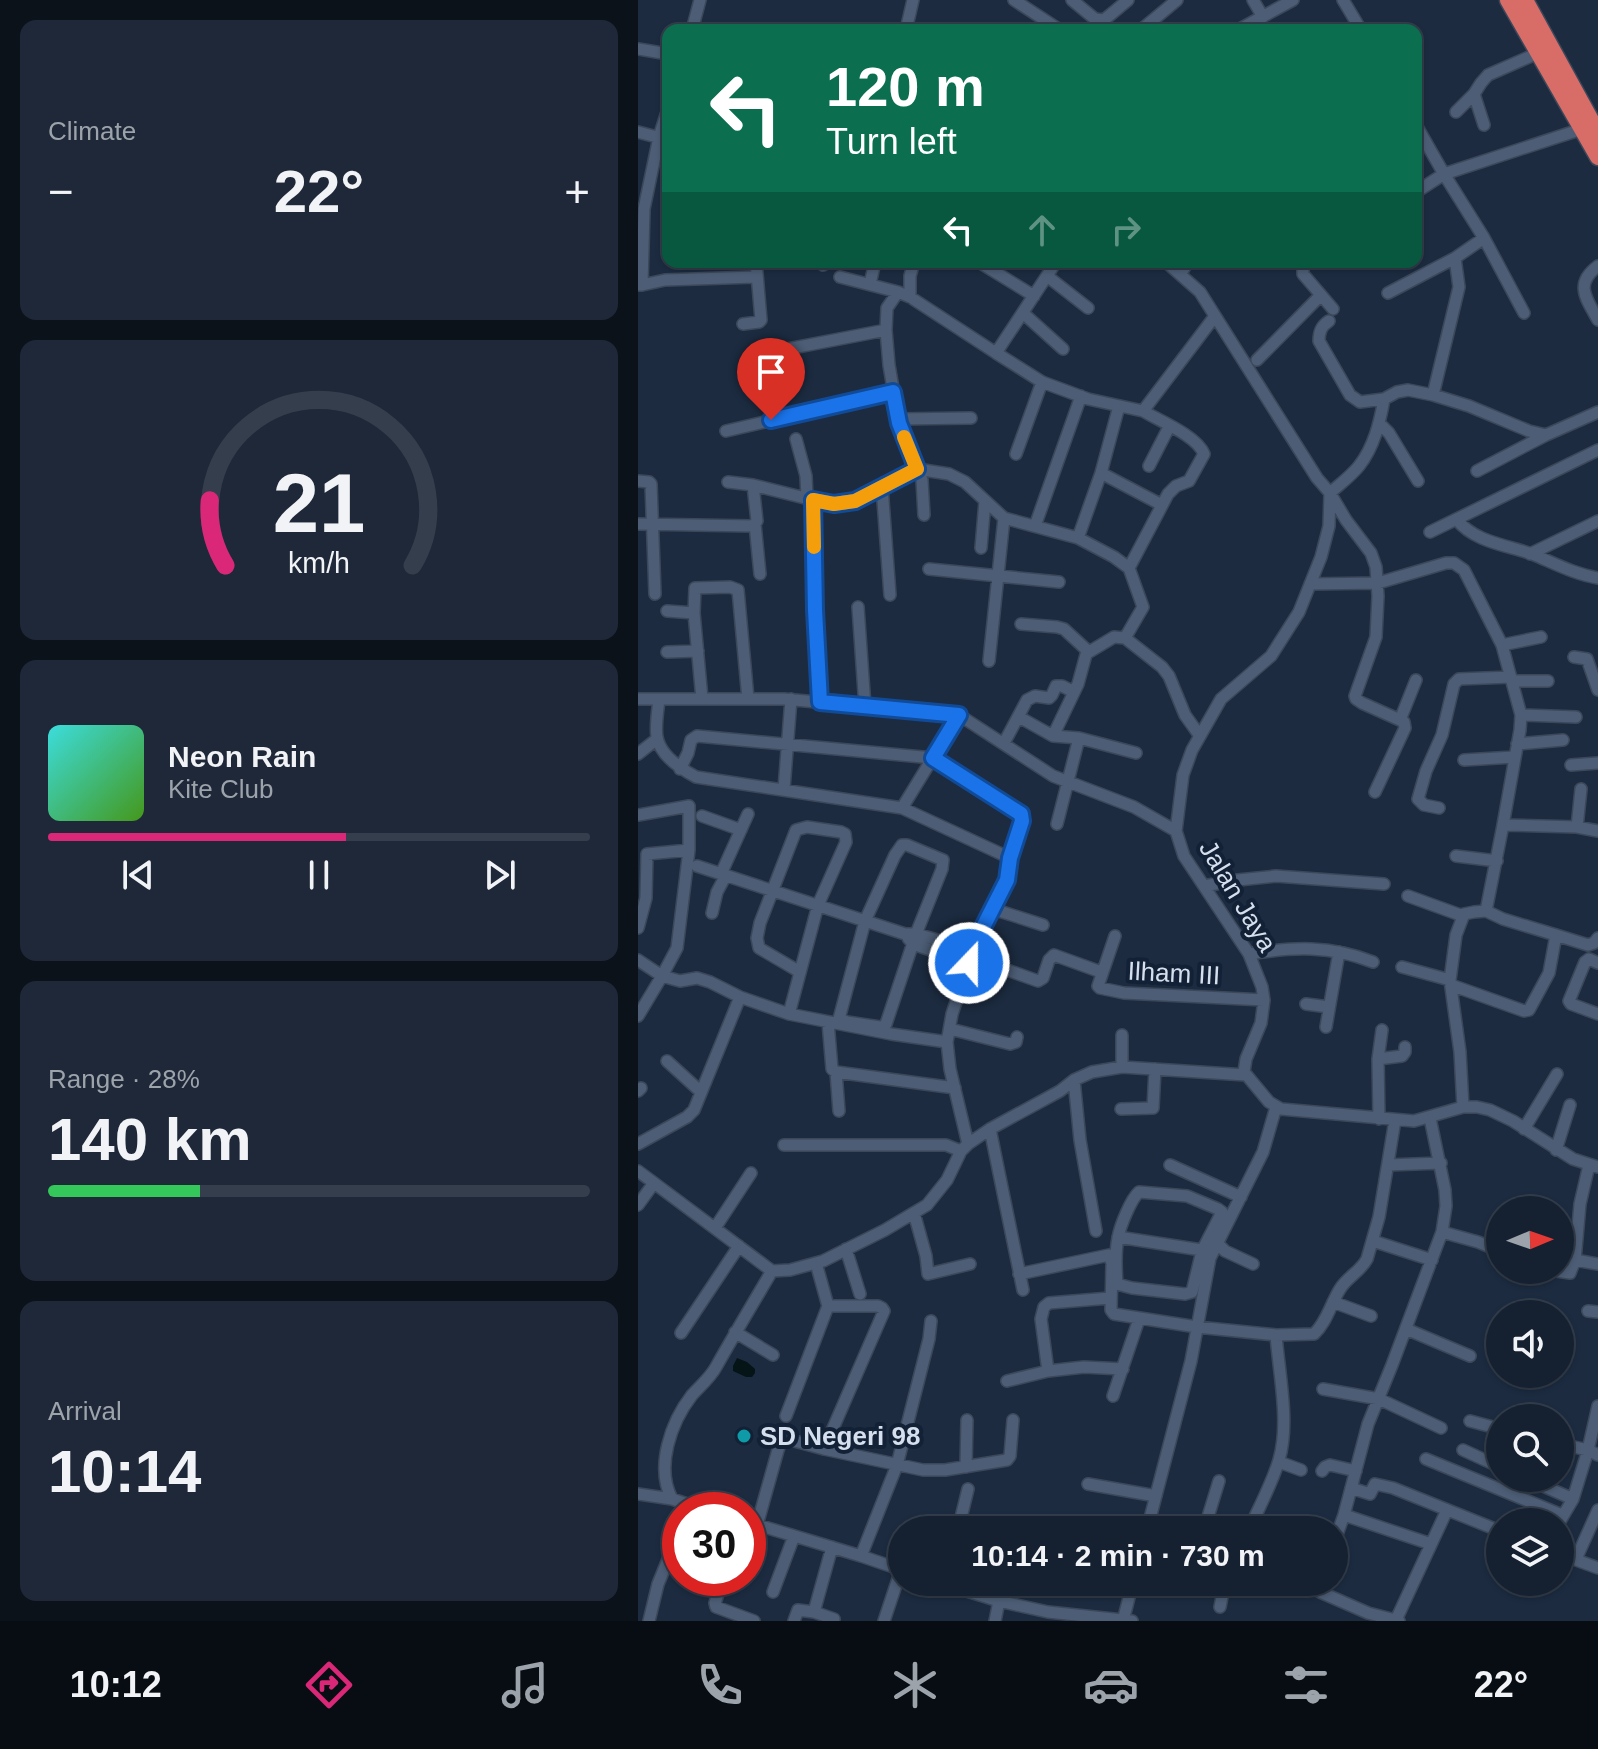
<!DOCTYPE html>
<html lang="en">
<head>
<meta charset="utf-8">
<style>
	body { margin:0; font-family:Arial,sans-serif; background:#1e2838; color:#f1f3f6; height:100vh; display:flex; flex-direction:column; font-size:30px; white-space:nowrap }
	* { box-sizing:border-box; margin:0 }
	p { font-size:26px; color:#9da3ab }
	.icon { flex:none; width:44px; height:44px; fill:none; stroke:currentColor; stroke-width:2; stroke-linecap:round; stroke-linejoin:round }
	.map { position:relative; flex:1; overflow:hidden }
	.sheet { display:flex; flex-direction:column; gap:20px; padding:20px; background:#0c121a; width:638px }
	.sheet>* { flex:none }
	.banner { position:absolute; left:24px; top:24px; width:760px; height:244px; border-radius:16px; box-shadow:0 2px 6px #0004,0 0 0 2px #343e4c; background:#0b6e4f; color:#fff; overflow:hidden }
	.needle { width:52px; rotate:88deg }
	.buttons { position:absolute; left:848px; top:1196px; display:grid; gap:16px }
	.buttons a { display:grid; place-items:center; width:88px; height:88px; border-radius:50%; background:#152030; box-shadow:0 2px 6px #0004,0 0 0 2px #343e4c; font-size:40px }
	.speed { position:absolute; left:24px; top:1492px; display:flex; gap:16px; font-size:40px; font-weight:700; text-align:center }
	.speed>* { display:grid; place-content:center; width:104px; height:104px; border-radius:50%; background:#152030; box-shadow:0 2px 6px #0004,0 0 0 2px #343e4c; line-height:1 }
	.speed .limit { border:12px solid #d22; background:#fff; color:#111 }
	.pin { position:absolute; display:grid; place-items:center; width:68px; height:68px; color:#fff; margin:-82px -34px; border-radius:50% 50% 50% 0; rotate:-45deg; box-shadow:0 0 8px #0007 }
	.pin .icon { rotate:45deg }
	.me { position:absolute; width:88px; margin:-44px; rotate:22deg; stroke-linejoin:round; filter:drop-shadow(0 0 6px #0008) }
	.turn { display:flex; align-items:center; gap:28px; height:168px; padding:0 32px; font-size:36px }
	.turn .icon { width:104px; height:104px; stroke-width:2.5 }
	.turn b { display:block; font-size:56px; line-height:68px }
	.lanes { display:flex; align-items:center; height:76px; padding:0 32px; background:#0003; justify-content:center; gap:40px; direction:ltr }
	.lanes .off { opacity:.35 }
	.big { font-size:60px; font-weight:700; line-height:1.1 }
	.sheet .widget { flex:1; display:flex; flex-direction:column; justify-content:center; gap:12px; min-width:0; padding:0 28px; border-radius:16px; background:#1e2838 }
	.sheet .dial { align-items:center; gap:0 }
	.dial svg { height:208px; overflow:visible; fill:none; stroke:#343e4c; stroke-width:7; stroke-linecap:round; text-anchor:middle }
	.dial text { fill:#f1f3f6; stroke:none }
	.song { display:flex; align-items:center; gap:24px }
	.cover { width:96px; height:96px; border-radius:12px; background:linear-gradient(135deg,hsl(180 70% 55%),hsl(100 70% 35%)) }
	.played { height:8px; border-radius:4px; background:linear-gradient(90deg,#db2777 55%,#343e4c 55%) }
	.keys { display:flex; justify-content:space-around; direction:ltr }
	.heat { display:flex; justify-content:space-between; align-items:center; font-size:44px; direction:ltr }
	.charge { height:12px; border-radius:6px; background:linear-gradient(90deg,#34c759 28%,#343e4c 0) }
	.trip { position:absolute; left:250px; top:1516px; width:460px; height:80px; border-radius:40px; background:#152030; box-shadow:0 2px 6px #0004,0 0 0 2px #343e4c; font-weight:700; line-height:80px; text-align:center }
	.tab-bar { display:flex; height:128px; justify-content:space-around; align-items:center; background:#080d13; color:#9da3ab }
	.tab-bar .icon { width:56px; height:56px }
	.tab-bar .active { color:#db2777 }
	.tab-bar b { font-size:36px; color:#f1f3f6 }
	main { display:flex; flex:1; min-height:0 }
	.map>svg:first-child { display:block }
</style>
</head>
<body>
<main>
<section class="sheet">
<div class="widget"><p>Climate</p>
<div class="heat"><a>−</a><b class="big">22°</b><a>+</a></div>
</div>
<div class="widget dial"><svg viewBox="0 0 100 80">
<path d="M14 69A42 42 0 1 1 86 69"/>
<path d="M14 69A42 42 0 0 1 8 44" stroke="#db2777"/>
<text x="50" y="56" font-size="32" font-weight="700">21</text>
<text x="50" y="72" font-size="11">km/h</text>
</svg></div>
<div class="widget">
<div class="song"><i class="cover"></i><div><b>Neon Rain</b><p>Kite Club</p></div></div>
<div class="played"></div>
<div class="keys"><svg class="icon" aria-label="previous" viewBox="0 0 24 24"><path d="M18 5L8 12l10 7zM5 5v14"/></svg><svg class="icon" aria-label="pause" viewBox="0 0 24 24"><path d="M8 5v14M16 5v14"/></svg><svg class="icon" aria-label="next" viewBox="0 0 24 24"><path d="M6 5l10 7-10 7zM19 5v14"/></svg></div>
</div>
<div class="widget"><p>Range · 28%</p><b class="big">140 km</b><div class="charge"></div></div>
<div class="widget"><p>Arrival</p><b class="big">10:14</b></div>
</section>
<div class="map">
<svg width="960" height="1621" viewBox="0 0 960 1621">
	<rect width="100%" height="100%" fill="#1c2b40"/>
	<path fill="#051417" d="M 99,1358 L 109,1362 L 117,1369 L 117,1373 L 114,1377 L 108,1377 L 95,1371 L 95,1366 Z"/>
	<g fill="none" stroke-linecap="round" stroke-linejoin="round">
		<defs>
			<path id="minor" d="M 376,0 L 422,30
				M 434,0 L 457,19 L 466,20 L 490,0
				M 615,0 L 625,17
				M 705,0 L 723,30
				M 54,30 L 62,0
				M 268,30 L 275,0
				M 503,30 L 539,0
				M 600,30 L 655,0
				M 0,49 L 30,54
				M 836,94 L 846,125
				M 818,112 L 836,94 L 843,83 L 850,75 L 900,53
				M 778,125 L 806,174 L 778,192
				M 0,132 L 30,140
				M 341,262 L 396,296
				M 528,262 L 562,292 L 679,478 L 692,493 L 708,520 L 733,553 L 738,567 L 740,596 L 738,637 L 717,696 L 718,699 L 724,703 L 762,720 L 766,722 L 767,728 L 737,792
				M 668,262 L 665,267 L 665,274 L 695,309
				M 185,265 L 186,262
				M 960,266 C 936,284 948,298 960,320
				M 543,273 L 550,262
				M 409,276 L 450,308
				M 202,277 L 260,292 L 272,297 L 358,353 L 418,262
				M 232,284 L 237,262
				M 0,285 L 4,285 L 6,209 L 21,137 L 30,109
				M 4,285 L 27,280 L 117,277
				M 260,292 L 249,308 L 248,330 L 251,365 L 261,423 L 284,480 L 286,515
				M 750,293 L 817,258
				M 272,297 L 272,276 L 276,262
				M 385,313 L 425,349
				M 886,313 L 846,238 L 806,174 L 944,129
				M 691,321 C 683,326 681,332 681,341 L 712,395 L 722,402 L 746,399
				M 105,324 L 121,322 L 123,320 L 118,262
				M 358,353 L 404,382 L 450,399 L 505,411 L 577,316
				M 113,356 L 248,330
				M 619,360 L 683,295
				M 795,395 L 821,287 L 817,258 L 846,238
				M 260,419 L 333,418
				M 741,423 L 751,433 L 780,481
				M 88,431 L 255,392
				M 158,439 L 168,476 L 169,498
				M 378,454 L 404,382
				M 511,466 L 531,427
				M 839,471 L 908,435
				M 463,473 L 524,505
				M 0,481 L 11,482 L 13,484 L 17,594
				M 90,482 L 115,485
				M 244,487 L 252,595
				M 692,493 L 691,526 L 683,557 L 661,612 L 633,656 L 583,699 L 554,750 L 545,775 L 538,831 L 546,856 L 611,954 L 624,987 L 626,1000 L 623,1023 L 608,1059 L 606,1072 L 631,1102 L 643,1109 L 776,1121 L 825,1107 L 839,1107 L 852,1110 L 875,1121 L 935,1159 L 960,1167
				M 692,493 C 702,484 713,476 721,466 C 736,447 742,422 746,399 L 759,392 L 770,390 L 795,395 L 831,406 L 891,431 L 908,435 L 960,412
				M 175,500 L 177,610 L 182,702
				M 819,520 C 837,542 868,545 894,554 C 916,563 936,574 960,578
				M 0,524 L 115,526 L 119,521 L 115,485 L 175,500 L 204,504 L 217,501 L 279,469 L 311,474 L 327,482 L 366,518 L 440,538 L 476,557 L 491,568 L 505,607 L 487,638
				M 117,524 L 122,574
				M 397,526 L 443,396
				M 792,532 L 960,450
				M 440,538 L 463,473 L 481,406
				M 343,548 L 347,501
				M 892,554 L 960,521
				M 491,568 L 530,494 L 538,486 L 551,481 L 566,454 C 559,436 522,421 505,411
				M 291,569 L 421,582
				M 672,584 L 740,583 L 808,563 L 816,563 L 826,570 L 864,645 L 883,715 L 882,730 L 865,825
				M 220,607 L 227,707
				M 29,611 L 56,613 L 57,588 L 92,587 L 100,590 L 110,699
				M 56,613 L 64,699
				M 383,624 L 419,627 L 426,629 L 451,652 L 476,637 L 487,638 L 524,667 L 531,676 L 547,715 L 562,736
				M 864,645 L 903,637
				M 29,652 L 60,651
				M 936,657 L 949,659 L 960,690
				M 351,661 L 366,518
				M 874,681 L 910,681
				M 0,699 L 146,699 L 321,715
				M 21,699 C 20,710 17,726 19,737 C 22,755 43,769 58,777 L 264,808 L 321,715 L 415,776 L 496,807 L 538,831
				M 883,715 L 938,717
				M 381,717 L 415,736 L 441,738
				M 762,720 L 778,680
				M 415,736 L 440,684 L 449,651
				M 366,743 L 389,700 L 397,696 L 411,698 L 414,695 L 418,686 L 424,686 L 436,692
				M 879,744 L 925,740
				M 0,754 L 19,739
				M 826,760 L 876,757
				M 933,765 L 960,763
				M 42,769 L 50,753 L 53,740 L 59,736 L 295,758 L 383,814 L 384,821 L 372,858
				M 146,789 L 153,699
				M 264,808 L 372,858 L 369,880 L 338,941 L 314,1014 L 309,1042 L 312,1069 L 330,1144
				M 801,808 L 786,805 L 780,799 L 788,771 L 804,735 L 816,684 L 821,679 L 873,677
				M 0,815 L 51,806 L 51,850 L 39,948 L 24,976 L 42,981 L 59,978 L 72,982 L 102,997 L 151,1014 L 253,1034 L 309,1042
				M 64,816 L 103,830
				M 419,824 L 441,738 L 498,753
				M 939,827 L 943,789
				M 264,845 L 269,845 L 305,860 L 304,869 L 278,934 L 248,1024 L 246,1026 L 242,1027 L 209,1022 L 201,1019 L 227,921 L 257,855 Z
				M 818,856 L 859,861
				M 59,866 L 267,934 L 278,934 L 335,950
				M 83,874 L 110,814
				M 566,886 L 600,880 L 638,876 L 746,884
				M 770,896 L 825,916
				M 355,909 L 405,925
				M 848,911 L 865,919 L 918,935
				M 74,913 L 79,892 L 88,875
				M 0,928 L 8,898 L 9,854 L 51,850
				M 477,936 L 460,986 L 462,988 L 486,993 L 626,1000
				M 270,938 L 275,944 L 331,963
				M 611,954 C 655,947 692,945 735,962
				M 333,957 L 400,981 L 405,978 L 411,960 L 416,955 L 463,972
				M 0,960 L 24,976 L 0,1016
				M 960,963 L 951,959 L 947,962 L 931,1001 L 933,1004 L 960,1014
				M 764,967 L 812,980
				M 813,985 L 886,1011 L 891,1010 L 911,973 L 918,935 L 950,945 L 956,943 L 960,938
				M 668,1004 L 691,1007
				M 151,1014 L 180,905 L 208,842 L 207,834 L 203,832 L 169,827 L 158,830 L 122,923 L 119,938 L 121,948 L 162,972
				M 190,1022 L 194,1069 L 198,1072 L 317,1088
				M 688,1027 L 701,952
				M 312,1029 L 372,1044 L 378,1042 L 379,1037
				M 740,1059 L 744,1030
				M 29,1061 L 63,1092
				M 484,1067 L 484,1035
				M 198,1072 L 201,1111
				M 436,1080 L 442,1140 L 458,1231
				M 0,1091 L 3,1088
				M 825,1107 L 822,1052 L 812,980 L 818,935 L 826,914 L 836,912 L 848,911 L 865,825 L 939,827 L 960,831
				M 483,1109 L 515,1108 L 517,1069
				M 741,1119 L 740,1059 L 764,1056 L 767,1052 L 767,1047
				M 352,1129 L 385,1290
				M 886,1129 L 919,1074
				M 0,1144 L 49,1117 L 56,1110 L 102,997
				M 146,1145 L 308,1145 L 323,1151
				M 918,1150 L 932,1105
				M 532,1165 L 603,1197
				M 750,1165 L 803,1163
				M 0,1171 L 134,1271
				M 501,1192 L 549,1196 L 580,1209 L 584,1212 L 564,1251 L 554,1292 L 547,1294 L 494,1288 L 479,1284 C 478,1270 477,1252 480,1238 C 482,1226 493,1199 501,1192 Z
				M 0,1205 L 16,1183
				M 276,1213 L 288,1256 L 290,1274 L 332,1264
				M 77,1228 L 113,1173
				M 804,1232 L 840,1242 L 862,1251
				M 480,1237 L 570,1251
				M 735,1241 L 794,1260
				M 580,1244 L 587,1251 L 615,1264
				M 208,1249 L 222,1294
				M 937,1260 L 942,1204 L 951,1165
				M 912,1270 L 932,1273 L 937,1260 L 960,1264
				M 134,1271 L 152,1270 L 185,1261 L 247,1230 L 289,1205 L 309,1180 L 323,1151 L 330,1144 L 352,1129 L 422,1091 L 436,1080 L 454,1072 L 484,1067 L 608,1075
				M 381,1274 L 471,1255 L 474,1263 L 473,1310 L 476,1314 L 559,1327 L 638,1335 L 676,1334 C 689,1322 693,1303 702,1289 C 709,1277 722,1272 729,1259 L 741,1217 L 757,1120
				M 695,1302 L 733,1316
				M 950,1311 L 960,1312
				M 768,1329 L 832,1356
				M 97,1332 L 135,1355
				M 43,1333 L 101,1246
				M 410,1371 L 403,1319 L 406,1307 L 411,1303 L 472,1298
				M 369,1381 L 410,1371 L 446,1367 L 485,1369
				M 685,1389 L 741,1399 L 803,1428
				M 475,1396 L 501,1319
				M 960,1406 L 950,1450 L 960,1455
				M 148,1416 L 190,1306 L 178,1263
				M 832,1421 L 862,1429
				M 922,1444 L 950,1450 L 935,1499
				M 186,1449 L 246,1311 L 244,1308 L 240,1306 L 190,1306
				M 825,1450 L 862,1467
				M 788,1459 L 924,1515
				M 641,1462 L 663,1470
				M 328,1467 L 329,1420
				M 684,1471 L 687,1467 L 692,1465 L 718,1471
				M 887,1478 L 935,1499 L 922,1521
				M 450,1484 L 518,1496
				M 713,1488 L 732,1494 L 737,1484 L 755,1488 L 862,1531
				M 0,1494 L 34,1499
				M 67,1510 L 34,1499 C 17,1467 33,1422 54,1395 C 62,1386 72,1378 78,1367 C 96,1335 115,1303 134,1271
				M 706,1515 L 730,1424 L 754,1365 L 804,1232 L 808,1206 L 807,1190 L 792,1118
				M 110,1522 L 223,1556 L 264,1570
				M 511,1522 L 535,1530
				M 119,1525 L 140,1450 L 142,1444 L 146,1440 L 153,1440 L 186,1449 L 285,1470 L 307,1470 L 369,1460 L 372,1456 L 375,1420
				M 320,1530 L 330,1489
				M 509,1530 L 553,1361 L 572,1258 L 625,1152 L 638,1107
				M 566,1530 L 581,1481
				M 611,1530 C 621,1507 634,1484 641,1460 C 652,1423 641,1374 638,1335
				M 696,1543 L 706,1515 L 793,1544
				M 922,1554 L 960,1568
				M 223,1556 L 259,1465 L 291,1339 L 293,1321
				M 938,1559 L 960,1510
				M 85,1578 L 77,1603 L 78,1607 L 116,1621
				M 300,1582 L 361,1601 L 410,1612 L 494,1621
				M 683,1582 L 682,1592 L 730,1613 L 761,1621
				M 135,1592 L 156,1536
				M 582,1607 L 587,1582
				M 176,1612 L 196,1619
				M 758,1620 L 809,1510
				M 11,1621 L 20,1584 L 36,1545 L 42,1516
				M 156,1621 L 160,1610 L 176,1612 L 194,1547
				M 246,1621 L 263,1570
				M 357,1621 L 361,1601
				M 485,1621 L 495,1582"/>
			<path id="highway" d="M 870,0 L 960,157
				M 887,0 L 960,133"/>
		</defs>
		<use href="#minor" stroke="#3c485a" stroke-width="14"/>
		<use href="#highway" stroke="#3c485a" stroke-width="19"/>
		<use href="#minor" stroke="#4c5d75" stroke-width="11"/>
		<use href="#highway" stroke="#d86c67" stroke-width="16"/>
	</g>
	<g fill="none" stroke-linecap="round" stroke-linejoin="round">
		<defs>
			<path id="route" d="M 133,420 L 255,392 L 261,423 L 279,469 L 217,501 L 196,504 L 175,500 L 177,610 L 182,702 L 321,715 L 295,758 L 383,814 L 384,821 L 372,858 L 369,880 L 338,941 L 331,963"/>
		</defs>
		<use href="#route" stroke="#114b97" stroke-width="20"/>
		<use href="#route" stroke="#1a73e8" stroke-width="14"/>
		<path stroke="#f59e0b" stroke-width="14" d="M 176,547 L 175,500 L 196,504 L 217,501 L 279,469 L 266,437"/>
	</g>
	<circle fill="#0f9aa8" stroke="#132136" stroke-width="3" cx="106" cy="1436" r="8"/>
	<g text-anchor="middle" dominant-baseline="central" stroke-width="8" stroke-linejoin="round" paint-order="stroke">
		<g font-size="26" fill="#d5dfed" stroke="#132136">
			<text transform="translate(600 896) rotate(59)">Jalan Jaya</text>
			<text transform="translate(536 973) rotate(3)">Ilham III</text>
		</g>
		<g font-size="26" font-weight="bold" fill="#d5dfed" stroke="#132136" text-anchor="start">
			<text x="122" y="1436">SD Negeri 98</text>
		</g>
	</g>
</svg>
<div class="buttons">
<a><svg class="needle" viewBox="-14 -14 28 28"><path d="M0-13l5 13h-10z" fill="#e53935"/><path d="M0 13l5-13h-10z" fill="#9da3ab"/></svg></a>
<a><svg class="icon" aria-label="sound" viewBox="0 0 24 24"><path d="M4 9h4l5-4v14l-5-4H4zM17 9q2 3 0 6"/></svg></a>
<a><svg class="icon" aria-label="search" viewBox="0 0 24 24"><circle cx="10" cy="10" r="6"/><path d="M15 15l6 6"/></svg></a>
<a><svg class="icon" aria-label="layers" viewBox="0 0 24 24"><path d="M12 4l9 5-9 5-9-5zM3 14l9 5 9-5"/></svg></a>
</div>
<div class="speed"><div class="limit">30</div></div>
<div class="pin" style="left:133px;top:420px;background:#d93025"><svg class="icon" aria-label="arrive" viewBox="0 0 24 24"><path d="M6 21V4h12l-3 4 3 4H6"/></svg></div>
<svg class="me" style="left:331px;top:963px" viewBox="-20 -20 40 40"><circle r="17" fill="#1a73e8" stroke="#fff" stroke-width="3"/><path d="M0-11L8 9 0 5-8 9z" fill="#fff"/></svg>
<div class="trip">10:14 · 2 min · 730 m</div>
<div class="banner">
<div class="turn"><svg class="icon" aria-label="left" viewBox="0 0 24 24"><path d="M17 20v-9H6M10 6l-5 5 5 5"/></svg><div><b>120 m</b>Turn left</div></div>
<div class="lanes"><svg class="icon" aria-label="left" viewBox="0 0 24 24"><path d="M17 20v-9H6M10 6l-5 5 5 5"/></svg><svg class="icon off" aria-label="ahead" viewBox="0 0 24 24"><path d="M12 20V5M6 11l6-6 6 6"/></svg><svg class="icon off" aria-label="right" viewBox="0 0 24 24"><path d="M7 20v-9h11M14 6l5 5-5 5"/></svg></div>
</div>
</div>
</main>
<nav class="tab-bar">
<b>10:12</b>
<svg class="icon active" aria-label="directions" viewBox="0 0 24 24"><path d="M12 3l9 9-9 9-9-9zM9 14v-3h6M13 9l2 2-2 2"/></svg>
<svg class="icon" aria-label="music" viewBox="0 0 24 24"><path d="M9 18V5l10-2v13"/><circle cx="6" cy="18" r="3"/><circle cx="16" cy="16" r="3"/></svg>
<svg class="icon" aria-label="phone" viewBox="0 0 24 24"><path d="M5 4h4l2 5-3 2q2 4 5 5l2-3 5 2v4C11 20 4 13 5 4z"/></svg>
<svg class="icon" aria-label="climate" viewBox="0 0 24 24"><path d="M12 3v18M4 7l16 10M4 17L20 7"/></svg>
<svg class="icon" aria-label="car" viewBox="0 0 24 24"><path d="M5 17H2v-5l4-1 3-4h7l3 4 3 1v5h-3M9 17h6M6 11h13"/><circle cx="7" cy="17" r="2"/><circle cx="17" cy="17" r="2"/></svg>
<svg class="icon" aria-label="filters" viewBox="0 0 24 24"><path d="M4 7h16M4 17h16"/><circle cx="9" cy="7" r="2"/><circle cx="15" cy="17" r="2"/></svg>
<b>22°</b>
</nav>
</body>
</html>
